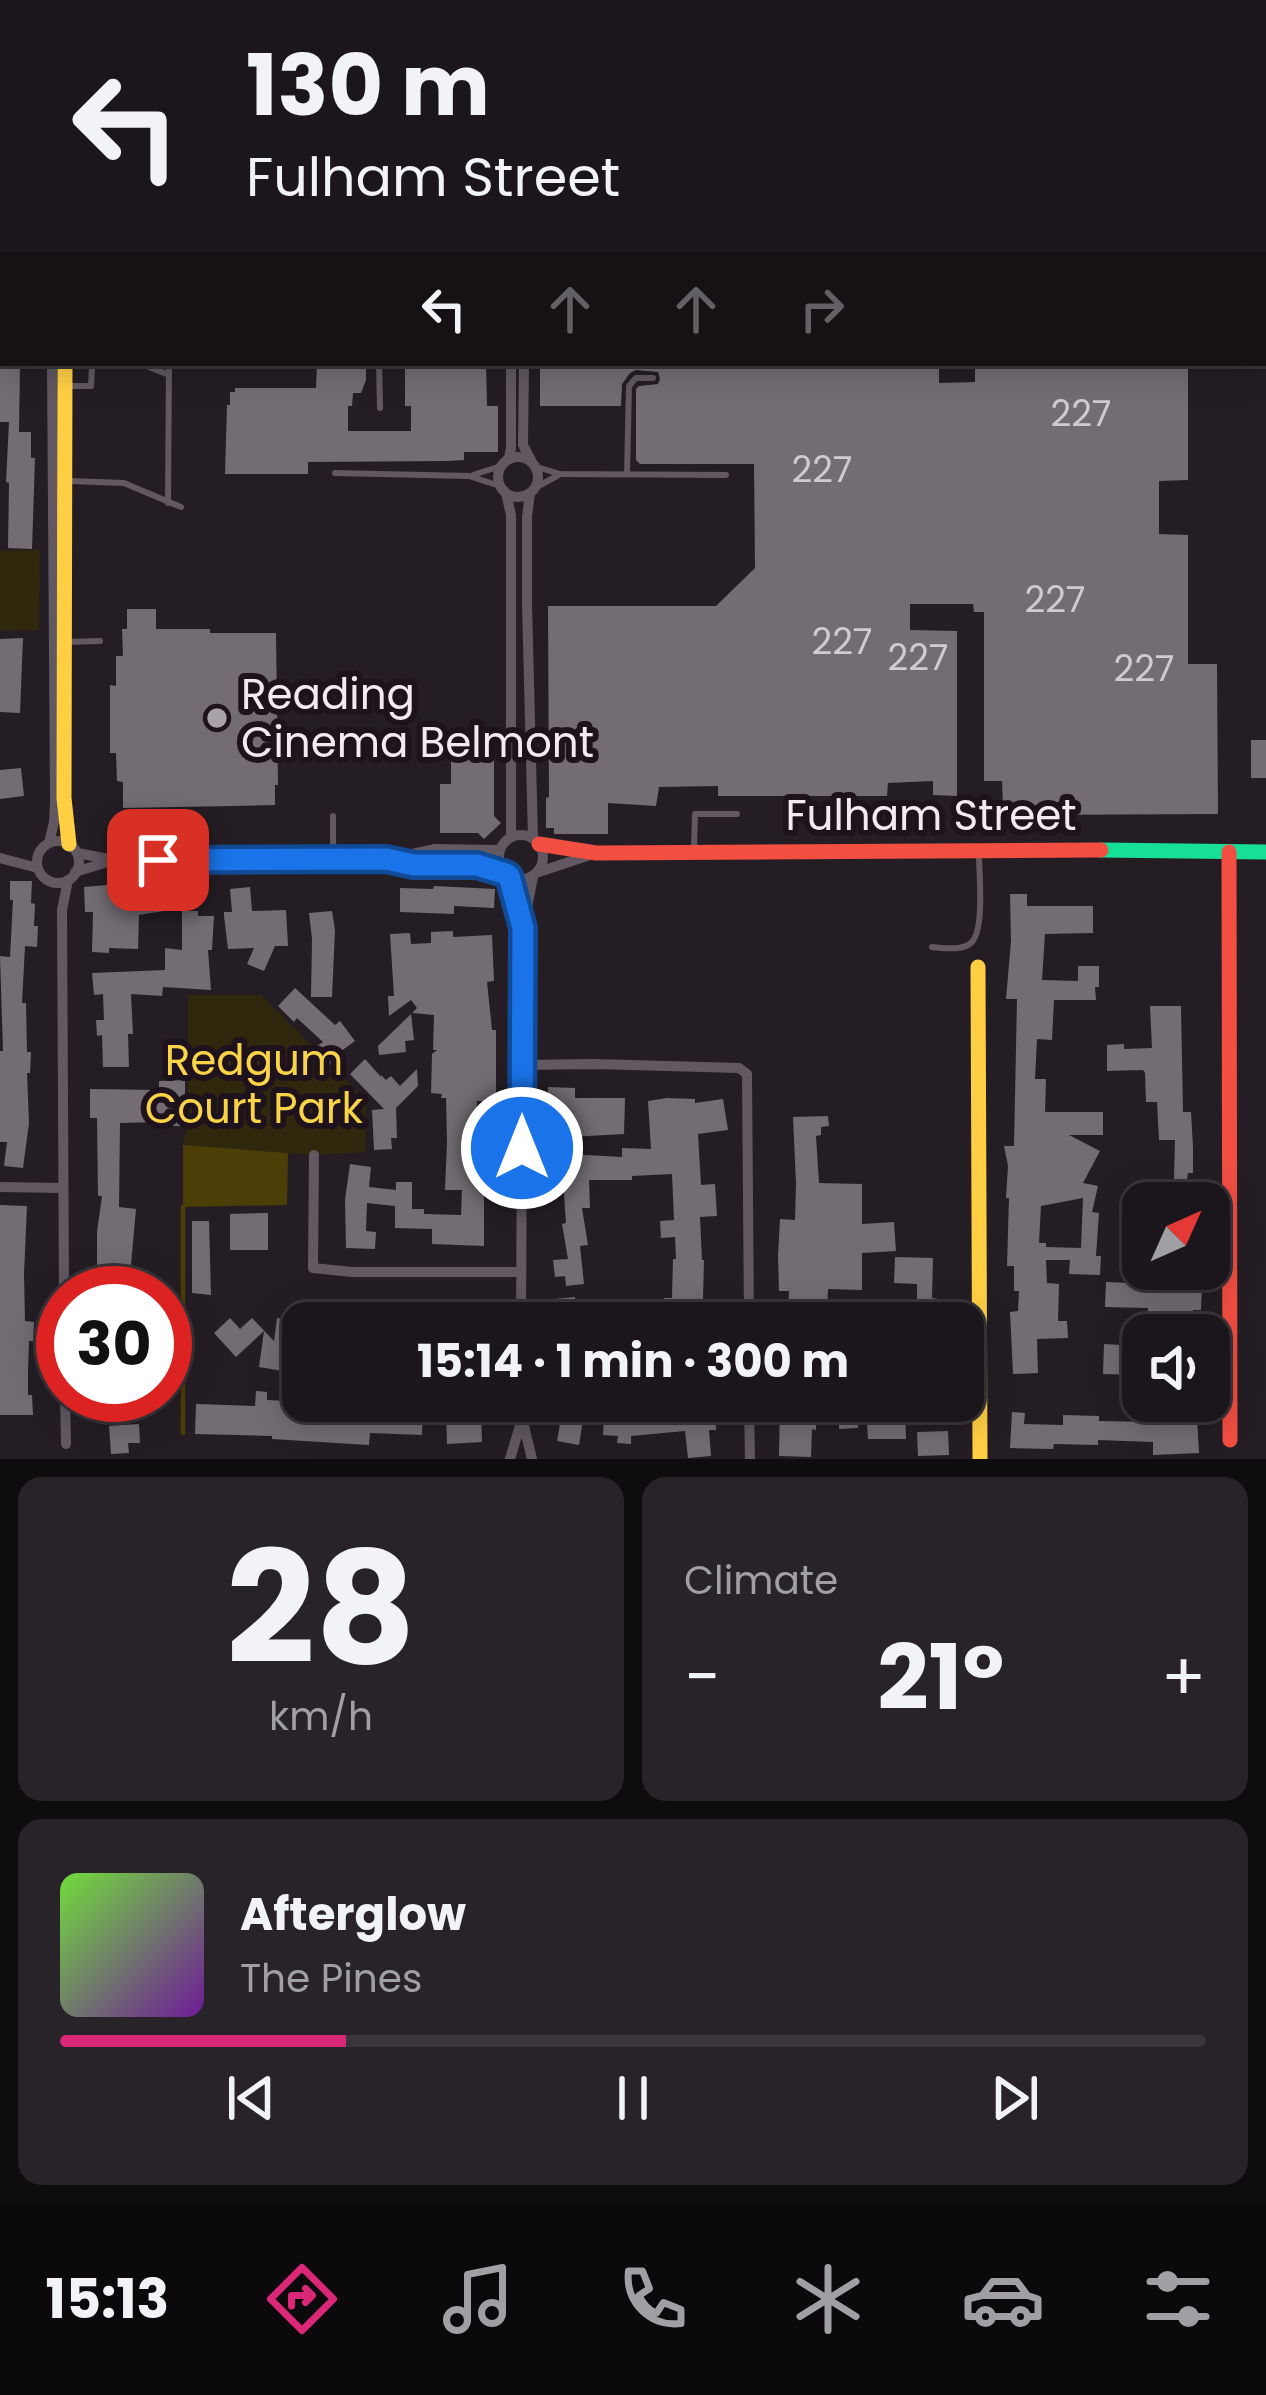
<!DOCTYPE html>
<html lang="en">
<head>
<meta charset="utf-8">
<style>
	body { margin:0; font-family:Poppins,sans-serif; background:#282328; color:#f1f3f6; height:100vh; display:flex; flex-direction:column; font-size:45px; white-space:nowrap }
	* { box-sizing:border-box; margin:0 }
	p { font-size:39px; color:#a09fa3 }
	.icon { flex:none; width:66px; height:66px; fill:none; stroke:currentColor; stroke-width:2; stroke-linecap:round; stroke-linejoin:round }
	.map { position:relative; height:1459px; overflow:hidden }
	.details { display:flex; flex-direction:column; gap:18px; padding:18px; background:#0f0c0f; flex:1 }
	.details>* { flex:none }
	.guide { position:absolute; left:0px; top:0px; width:1266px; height:366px; box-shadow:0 6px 30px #0003,0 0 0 3px #39353a; background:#1b161b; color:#f1f3f6; overflow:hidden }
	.needle { width:78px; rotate:45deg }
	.controls { position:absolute; left:1122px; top:1182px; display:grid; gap:24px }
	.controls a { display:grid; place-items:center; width:108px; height:108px; border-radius:24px; background:#1b161b; box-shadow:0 6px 30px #0003,0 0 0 3px #39353a; font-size:60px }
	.speed { position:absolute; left:36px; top:1266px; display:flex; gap:24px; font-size:60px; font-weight:700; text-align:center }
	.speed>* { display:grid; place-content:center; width:156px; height:156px; border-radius:50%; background:#1b161b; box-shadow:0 6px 30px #0003,0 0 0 3px #39353a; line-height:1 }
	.speed .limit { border:18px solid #d22; background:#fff; color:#111 }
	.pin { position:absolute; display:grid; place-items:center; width:102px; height:102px; color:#fff; margin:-51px; border-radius:24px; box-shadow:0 6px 18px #0006 }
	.me { position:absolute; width:132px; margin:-66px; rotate:0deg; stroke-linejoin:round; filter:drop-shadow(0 0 9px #0008) }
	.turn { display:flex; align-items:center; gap:42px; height:252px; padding:0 48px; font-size:54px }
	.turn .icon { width:156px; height:156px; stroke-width:2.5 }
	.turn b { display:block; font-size:84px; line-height:102px }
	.lanes { display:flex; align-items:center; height:114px; padding:0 48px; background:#0003; justify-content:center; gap:60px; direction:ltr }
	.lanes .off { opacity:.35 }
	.big { font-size:90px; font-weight:700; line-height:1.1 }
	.details .card { flex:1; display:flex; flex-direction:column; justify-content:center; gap:18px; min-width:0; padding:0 42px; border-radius:24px; background:#282328 }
	.details .dial { align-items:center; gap:0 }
	.dial b { font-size:156px; line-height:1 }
	.song { display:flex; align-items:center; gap:36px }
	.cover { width:144px; height:144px; border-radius:18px; background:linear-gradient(135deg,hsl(100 70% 55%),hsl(280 70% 35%)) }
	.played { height:12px; border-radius:6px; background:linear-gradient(90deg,#db2777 25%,#39353a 25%) }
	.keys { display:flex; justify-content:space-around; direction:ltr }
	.heat { display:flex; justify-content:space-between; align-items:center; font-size:66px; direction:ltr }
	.details .tiles { flex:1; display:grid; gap:18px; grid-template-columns:1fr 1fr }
	.card:last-child { grid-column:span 2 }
	.trip { position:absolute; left:282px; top:1302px; width:702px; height:120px; border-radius:24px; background:#1b161b; box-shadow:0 6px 30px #0003,0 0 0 3px #39353a; font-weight:700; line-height:120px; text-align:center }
	.tabs { display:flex; height:192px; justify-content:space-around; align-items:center; background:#0b090b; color:#a09fa3 }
	.tabs .icon { width:84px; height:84px }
	.tabs .active { color:#db2777 }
	.tabs b { font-size:54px; color:#f1f3f6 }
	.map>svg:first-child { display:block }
</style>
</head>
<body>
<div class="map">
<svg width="1266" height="1459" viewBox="0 0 1266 1459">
	<rect width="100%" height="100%" fill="#241e24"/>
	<path fill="#30280d" d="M 991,0 L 1266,0 L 1266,212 L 1263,212 L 1263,3 L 991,3 Z
		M 40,550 L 39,630 L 0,631 L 0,551 Z
		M 188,995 L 261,995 L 366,1100 L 366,1152 L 314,1155 L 183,1145 L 188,1126 Z"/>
	<path fill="#4c3e07" d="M 183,1145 L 288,1153 L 287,1205 L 183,1207 Z"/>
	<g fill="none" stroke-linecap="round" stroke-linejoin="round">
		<path stroke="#4c3e07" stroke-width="4.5" d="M 183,1207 L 183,1433"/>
	</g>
	<path fill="#736d73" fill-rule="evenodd" d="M 0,363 L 20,363 L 19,432 L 31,432 L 31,458 L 35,458 L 32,549 L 8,548 L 9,483 L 6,482 L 9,422 L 0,422 Z
		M 317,363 L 366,363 L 366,380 L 361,393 L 353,393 L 352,406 L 348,406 L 348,431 L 411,431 L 411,406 L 405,406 L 405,363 L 486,363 L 487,406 L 498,406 L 498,452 L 464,452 L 464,460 L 448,461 L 308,462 L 308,474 L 225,474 L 227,405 L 230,405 L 230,392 L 235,392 L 235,388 L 316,388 Z
		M 540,363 L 939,363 L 939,383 L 975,382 L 975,363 L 1188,363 L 1188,480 L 1159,481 L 1159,534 L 1188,535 L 1188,664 L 1217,664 L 1218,814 L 1020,815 L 1020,806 L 1003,806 L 1002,781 L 984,781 L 984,612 L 974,612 L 973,604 L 910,604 L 910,630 L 957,631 L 957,796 L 933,795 L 933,781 L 888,783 L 887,796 L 718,796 L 718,786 L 659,787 L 656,806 L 608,803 L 608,834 L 554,834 L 554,828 L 546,828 L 546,798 L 549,797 L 548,606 L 716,606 L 755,568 L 754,464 L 640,464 L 636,460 L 636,389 L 639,386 L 658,384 L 660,379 L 658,372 L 636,370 L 630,373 L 622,384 L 621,406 L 540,406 Z
		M 127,609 L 156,609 L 156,629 L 210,629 L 210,633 L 276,633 L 278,785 L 275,785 L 275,805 L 123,808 L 123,782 L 117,781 L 116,753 L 110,753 L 110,685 L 116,686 L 116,656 L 123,656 L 122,629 L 127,629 Z
		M 23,638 L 20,713 L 0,712 L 0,639 Z
		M 1251,740 L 1266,740 L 1266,778 L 1251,778 Z
		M 451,752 L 494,753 L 494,816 L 501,823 L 484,839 L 478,833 L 440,833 L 440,784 L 451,784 Z
		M 21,768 L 24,796 L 0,799 L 0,770 Z
		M 10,881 L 32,881 L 31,903 L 35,904 L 34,926 L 38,926 L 37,947 L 25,946 L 22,1003 L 26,1003 L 27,1052 L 31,1052 L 30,1073 L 27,1073 L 29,1123 L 23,1168 L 4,1166 L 7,1142 L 0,1142 L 0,1051 L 3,1051 L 0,956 L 10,957 L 13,900 L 10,900 Z
		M 141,882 L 141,887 L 172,882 L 176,909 L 139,915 L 138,949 L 109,948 L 109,953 L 92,952 L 93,912 L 85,912 L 84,887 Z
		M 434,886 L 495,889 L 494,908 L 454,906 L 454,914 L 400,912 L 400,888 L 433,889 Z
		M 250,887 L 252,911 L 286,910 L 288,946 L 275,946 L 264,971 L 247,964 L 254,948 L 228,949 L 224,916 L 224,912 L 232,912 L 230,889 Z
		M 1010,894 L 1027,894 L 1027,906 L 1093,906 L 1093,933 L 1045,934 L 1042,980 L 1078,981 L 1078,966 L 1099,966 L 1099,987 L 1095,987 L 1096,1000 L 1054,1000 L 1052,1040 L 1037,1039 L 1035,1079 L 1046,1079 L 1045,1112 L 1103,1112 L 1103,1135 L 1069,1135 L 1100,1151 L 1083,1183 L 1098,1186 L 1092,1212 L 1099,1213 L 1096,1256 L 1101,1256 L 1100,1275 L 1069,1274 L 1070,1260 L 1046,1260 L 1047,1283 L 1059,1284 L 1058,1321 L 1067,1321 L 1068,1338 L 1037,1339 L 1038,1373 L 1013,1374 L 1010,1312 L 1018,1311 L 1019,1291 L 1014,1291 L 1014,1266 L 1007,1266 L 1009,1198 L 1006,1198 L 1008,1166 L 1004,1146 L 1014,1146 L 1017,999 L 1006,999 L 1011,941 ZM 1083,1198 L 1081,1248 L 1046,1247 L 1046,1243 L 1039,1243 L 1041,1206 Z
		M 182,911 L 198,911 L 198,916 L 214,916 L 212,950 L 208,950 L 211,990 L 163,987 L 162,996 L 131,994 L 133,1034 L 128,1034 L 129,1067 L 103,1067 L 102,1035 L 97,1036 L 96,1020 L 104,1020 L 103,994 L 94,995 L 92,973 L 165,970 L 165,948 L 182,950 Z
		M 332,911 L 335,930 L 332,997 L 311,997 L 312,939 L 309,913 Z
		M 453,931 L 453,937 L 492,935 L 494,981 L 487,982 L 492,1030 L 496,1030 L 496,1102 L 477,1101 L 480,1170 L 484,1170 L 484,1246 L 432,1244 L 432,1229 L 395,1228 L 395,1206 L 367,1203 L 366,1231 L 376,1232 L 375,1249 L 346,1248 L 345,1200 L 350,1164 L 371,1167 L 369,1187 L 396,1190 L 396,1182 L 412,1182 L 412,1209 L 424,1209 L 424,1214 L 461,1215 L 462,1190 L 445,1190 L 447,1142 L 446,1098 L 441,1098 L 442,1094 L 431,1093 L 432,1054 L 437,1050 L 433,1050 L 434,1015 L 412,1013 L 417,1008 L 411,1000 L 389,1016 L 388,996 L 394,996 L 390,934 L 410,933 L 411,944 L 431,943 L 431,932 Z
		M 295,988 L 335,1025 L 340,1021 L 355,1041 L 337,1054 L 342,1061 L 332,1067 L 317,1046 L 323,1042 L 297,1018 L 294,1022 L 278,1006 Z
		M 1150,1006 L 1181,1006 L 1183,1112 L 1191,1112 L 1193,1147 L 1193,1173 L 1188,1173 L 1184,1203 L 1169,1203 L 1174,1179 L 1175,1140 L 1159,1140 L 1157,1102 L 1146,1102 L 1145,1073 L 1143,1070 L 1107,1071 L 1107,1045 L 1124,1044 L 1124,1049 L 1152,1048 Z
		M 411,1014 L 414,1040 L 405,1041 L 406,1052 L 379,1055 L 378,1046 Z
		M 365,1059 L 381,1077 L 381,1075 L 386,1080 L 391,1076 L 400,1086 L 417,1069 L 418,1086 L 396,1108 L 397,1138 L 391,1138 L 392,1149 L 374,1150 L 372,1110 L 384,1109 L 350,1074 Z
		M 185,1080 L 185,1126 L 159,1126 L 159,1122 L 120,1123 L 119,1207 L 136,1209 L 130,1276 L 137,1276 L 137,1293 L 97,1292 L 97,1232 L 102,1196 L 98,1196 L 97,1118 L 90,1118 L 90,1089 L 159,1090 L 159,1081 Z
		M 548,1087 L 575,1088 L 575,1098 L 625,1098 L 624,1134 L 551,1138 L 550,1125 L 546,1125 Z
		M 667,1098 L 695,1099 L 695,1103 L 723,1099 L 728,1130 L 698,1134 L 701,1185 L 715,1184 L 717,1216 L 700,1217 L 702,1260 L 704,1260 L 703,1299 L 712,1299 L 711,1323 L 664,1323 L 664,1298 L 672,1298 L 673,1259 L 676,1259 L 675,1237 L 661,1238 L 660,1221 L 674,1220 L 672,1174 L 632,1176 L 632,1180 L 589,1180 L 590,1208 L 582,1208 L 588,1245 L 580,1246 L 584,1284 L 566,1286 L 565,1276 L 555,1277 L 553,1260 L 568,1259 L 562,1224 L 566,1223 L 563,1180 L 550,1180 L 551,1153 L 622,1157 L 622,1148 L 651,1149 L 648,1101 Z
		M 828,1116 L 829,1126 L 821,1127 L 821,1135 L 816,1136 L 819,1183 L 862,1184 L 862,1224 L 894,1222 L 896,1251 L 862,1253 L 862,1290 L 828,1289 L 827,1312 L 839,1313 L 838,1323 L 788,1323 L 789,1291 L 779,1291 L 778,1256 L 780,1219 L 795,1220 L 796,1183 L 793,1117 Z
		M 0,1205 L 27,1206 L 24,1274 L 25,1321 L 34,1322 L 33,1341 L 29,1341 L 28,1371 L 28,1395 L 32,1395 L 33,1415 L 0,1415 Z
		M 268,1213 L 268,1250 L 230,1250 L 230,1214 Z
		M 192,1221 L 209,1221 L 211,1295 L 192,1293 Z
		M 895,1257 L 933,1258 L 932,1298 L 939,1299 L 939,1323 L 917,1323 L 917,1284 L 894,1283 Z
		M 1106,1282 L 1202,1286 L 1201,1310 L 1193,1310 L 1192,1335 L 1148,1335 L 1148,1308 L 1105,1307 Z
		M 575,1297 L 578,1321 L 558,1323 L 555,1299 Z
		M 438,1300 L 470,1301 L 469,1323 L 313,1323 L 313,1313 L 349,1312 L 349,1305 L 438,1306 Z
		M 230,1318 L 240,1329 L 252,1318 L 274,1341 L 277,1318 L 303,1322 L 303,1357 L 296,1356 L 294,1373 L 259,1367 L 264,1331 L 236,1357 L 214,1333 Z
		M 1104,1344 L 1121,1345 L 1121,1354 L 1143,1355 L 1143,1375 L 1103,1374 Z
		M 256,1391 L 267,1392 L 267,1400 L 350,1404 L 350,1401 L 364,1401 L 364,1407 L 389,1409 L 389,1401 L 423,1401 L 422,1435 L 370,1433 L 369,1445 L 272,1439 L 272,1436 L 195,1434 L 196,1404 L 255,1406 Z
		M 564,1401 L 586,1401 L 579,1445 L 557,1441 Z
		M 615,1401 L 633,1401 L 632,1419 L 676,1417 L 677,1401 L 715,1401 L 716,1430 L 709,1430 L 711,1456 L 688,1458 L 685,1431 L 631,1436 L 631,1444 L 617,1443 L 618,1436 L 603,1435 L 604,1416 L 614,1417 Z
		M 780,1401 L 816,1401 L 816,1430 L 812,1429 L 811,1457 L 779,1456 Z
		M 1149,1401 L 1196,1401 L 1199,1453 L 1153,1455 L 1153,1442 L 1098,1440 L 1098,1445 L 1054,1444 L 1053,1449 L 1010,1448 L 1012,1412 L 1025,1413 L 1024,1424 L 1063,1425 L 1063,1415 L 1099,1416 L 1099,1421 L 1149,1422 Z
		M 905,1406 L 906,1439 L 868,1439 L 867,1423 L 878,1422 L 878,1407 Z
		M 481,1411 L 482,1442 L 447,1444 L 446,1412 Z
		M 857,1411 L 858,1428 L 839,1429 L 839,1412 Z
		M 139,1424 L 140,1443 L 128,1443 L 129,1453 L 111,1454 L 109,1426 Z
		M 948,1431 L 949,1455 L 918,1456 L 917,1432 Z"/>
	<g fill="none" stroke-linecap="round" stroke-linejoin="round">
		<path stroke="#615861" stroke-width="6" d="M 1230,0 L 1233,3
			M 1194,3 L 1197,0
			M 1263,101 L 1266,101
			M 1263,227 L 1266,226
			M 379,363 L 380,408
			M 68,386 L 91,386 L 92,367 L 95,364 L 144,365 L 169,375
			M 537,467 L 560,474 L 726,475
			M 335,473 L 469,476 L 500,486
			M 627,474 L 629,386 L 636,378 L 653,378
			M 473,475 L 501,466
			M 70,481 L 124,483 L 181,507
			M 535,488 L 557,476
			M 168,503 L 169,363
			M 64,642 L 100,641
			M 694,848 L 695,814 L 737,814
			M 333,858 L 333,816
			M 932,947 C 944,948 962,951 971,943 C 985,930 979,874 979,855"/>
		<path stroke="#615861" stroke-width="10" d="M 60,0 L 60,3
			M 976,3 L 976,0
			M 524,363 L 523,445 L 531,460
			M498 477a20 20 0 1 1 40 0a20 20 0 1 1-40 0Z
			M 509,458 L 511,448 L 511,363
			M 506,493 L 511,515 L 511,837
			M 530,493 L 527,517 L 527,603 L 533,839
			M499 857a22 22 0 1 1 44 0a22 22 0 1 1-44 0Z
			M37 862a21 21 0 1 1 42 0a21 21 0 1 1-42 0Z
			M 49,843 L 54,822 L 55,801 L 52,363
			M 77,853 L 114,860 L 386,859 L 414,865 L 477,865 L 506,874
			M 0,858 L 38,868
			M 389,859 L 435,849 L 499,850
			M 75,872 L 111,861
			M 539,872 L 593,854
			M 509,876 L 522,925
			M 522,1065 L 594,1064 L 739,1068 L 747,1074 L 749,1323
			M 314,1155 L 313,1268 L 352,1272 L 521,1272
			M 0,1187 L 63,1188
			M 64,1293 L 62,910 L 68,880
			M 521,1323 L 523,928 L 533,877
			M 65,1395 L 66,1444
			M 522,1401 L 522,1418 L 532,1459
			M 749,1401 L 750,1459
			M 510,1459 L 521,1422"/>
		<path stroke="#16e098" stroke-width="15" d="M 0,225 L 3,225
			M 1101,850 L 1266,852"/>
		<path stroke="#ffcf43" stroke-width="15" d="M 1263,218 L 1266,218
			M 0,237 L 3,237
			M 65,363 L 64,798 L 69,844
			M 978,967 L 980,1459"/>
		<path stroke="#f24e42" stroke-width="15" d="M 520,0 L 520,3
			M 1263,239 L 1266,239
			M 539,844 L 596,853 L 1101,850
			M 1229,852 L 1230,1440"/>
	</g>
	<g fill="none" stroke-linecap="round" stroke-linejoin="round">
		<defs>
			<path id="route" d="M 158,860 L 386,859 L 414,865 L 477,865 L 506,874 L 509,876 L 523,928 L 522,1148"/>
		</defs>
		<use href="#route" stroke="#114b97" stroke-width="30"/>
		<use href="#route" stroke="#1a73e8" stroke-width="21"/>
	</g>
	<circle fill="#aaa2a9" stroke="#1e121d" stroke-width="4.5" cx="217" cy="718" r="12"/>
	<g text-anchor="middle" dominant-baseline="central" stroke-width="12" stroke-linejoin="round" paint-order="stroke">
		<g font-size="36" fill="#d2cad2">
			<text x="1081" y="413">227</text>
			<text x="822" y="469">227</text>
			<text x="1055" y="599">227</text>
			<text x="842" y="641">227</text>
			<text x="918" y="657">227</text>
			<text x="1144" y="668">227</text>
		</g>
		<g font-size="42" fill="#f2e9f1" stroke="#1e121d" text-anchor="start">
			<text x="241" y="694">Reading<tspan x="241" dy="48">Cinema Belmont</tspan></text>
		</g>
		<g font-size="42" fill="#f2e9f1" stroke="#1e121d">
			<text x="931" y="815">Fulham Street</text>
		</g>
		<g font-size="42" fill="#f9d448" stroke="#1e121d">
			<text x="254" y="1060">Redgum<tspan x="254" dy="48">Court Park</tspan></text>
		</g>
	</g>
</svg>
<div class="controls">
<a><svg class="needle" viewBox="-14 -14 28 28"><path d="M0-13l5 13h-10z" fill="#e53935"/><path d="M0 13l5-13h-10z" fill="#a09fa3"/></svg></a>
<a><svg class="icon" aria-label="sound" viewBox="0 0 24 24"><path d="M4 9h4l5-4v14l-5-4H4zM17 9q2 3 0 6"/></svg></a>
</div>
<div class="speed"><div class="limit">30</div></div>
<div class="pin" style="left:158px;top:860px;background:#d93025"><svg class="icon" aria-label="arrive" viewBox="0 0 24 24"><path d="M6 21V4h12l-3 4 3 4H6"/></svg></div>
<svg class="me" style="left:522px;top:1148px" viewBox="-20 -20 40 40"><circle r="17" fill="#1a73e8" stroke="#fff" stroke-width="3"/><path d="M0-11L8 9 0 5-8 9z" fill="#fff"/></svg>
<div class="trip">15:14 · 1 min · 300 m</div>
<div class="guide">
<div class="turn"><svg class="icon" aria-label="left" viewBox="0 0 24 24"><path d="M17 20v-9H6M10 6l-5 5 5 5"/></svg><div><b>130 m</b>Fulham Street</div></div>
<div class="lanes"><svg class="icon" aria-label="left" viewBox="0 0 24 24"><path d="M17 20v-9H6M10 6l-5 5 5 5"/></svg><svg class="icon off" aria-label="ahead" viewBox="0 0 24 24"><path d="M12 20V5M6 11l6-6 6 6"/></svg><svg class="icon off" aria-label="ahead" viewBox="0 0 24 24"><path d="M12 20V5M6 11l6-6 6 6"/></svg><svg class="icon off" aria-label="right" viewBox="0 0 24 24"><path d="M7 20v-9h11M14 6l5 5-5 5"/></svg></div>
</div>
</div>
<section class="details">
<div class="tiles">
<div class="card dial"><b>28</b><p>km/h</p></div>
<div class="card"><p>Climate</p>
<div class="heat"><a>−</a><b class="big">21°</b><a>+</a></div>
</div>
<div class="card">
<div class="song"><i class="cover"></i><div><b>Afterglow</b><p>The Pines</p></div></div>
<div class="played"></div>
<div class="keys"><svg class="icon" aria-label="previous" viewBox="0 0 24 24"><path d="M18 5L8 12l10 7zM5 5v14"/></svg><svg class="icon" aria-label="pause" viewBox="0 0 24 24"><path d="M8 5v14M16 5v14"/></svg><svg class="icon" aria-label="next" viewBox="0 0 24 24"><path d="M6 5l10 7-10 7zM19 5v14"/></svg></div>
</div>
</div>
</section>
<nav class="tabs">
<b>15:13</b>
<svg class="icon active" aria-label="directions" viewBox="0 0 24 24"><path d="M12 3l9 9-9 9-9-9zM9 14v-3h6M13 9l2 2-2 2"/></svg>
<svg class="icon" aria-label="music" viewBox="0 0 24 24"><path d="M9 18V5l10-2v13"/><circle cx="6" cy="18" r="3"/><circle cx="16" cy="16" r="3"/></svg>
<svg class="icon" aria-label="phone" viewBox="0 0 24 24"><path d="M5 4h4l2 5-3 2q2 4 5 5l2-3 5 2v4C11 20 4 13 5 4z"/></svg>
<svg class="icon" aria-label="climate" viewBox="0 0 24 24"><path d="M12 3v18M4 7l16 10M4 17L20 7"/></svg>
<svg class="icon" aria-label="car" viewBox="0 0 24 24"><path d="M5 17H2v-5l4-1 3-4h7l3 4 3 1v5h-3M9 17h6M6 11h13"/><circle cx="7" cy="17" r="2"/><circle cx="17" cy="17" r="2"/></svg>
<svg class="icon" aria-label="filters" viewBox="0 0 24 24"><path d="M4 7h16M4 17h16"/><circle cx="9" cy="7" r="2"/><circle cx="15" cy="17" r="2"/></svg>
</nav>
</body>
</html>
